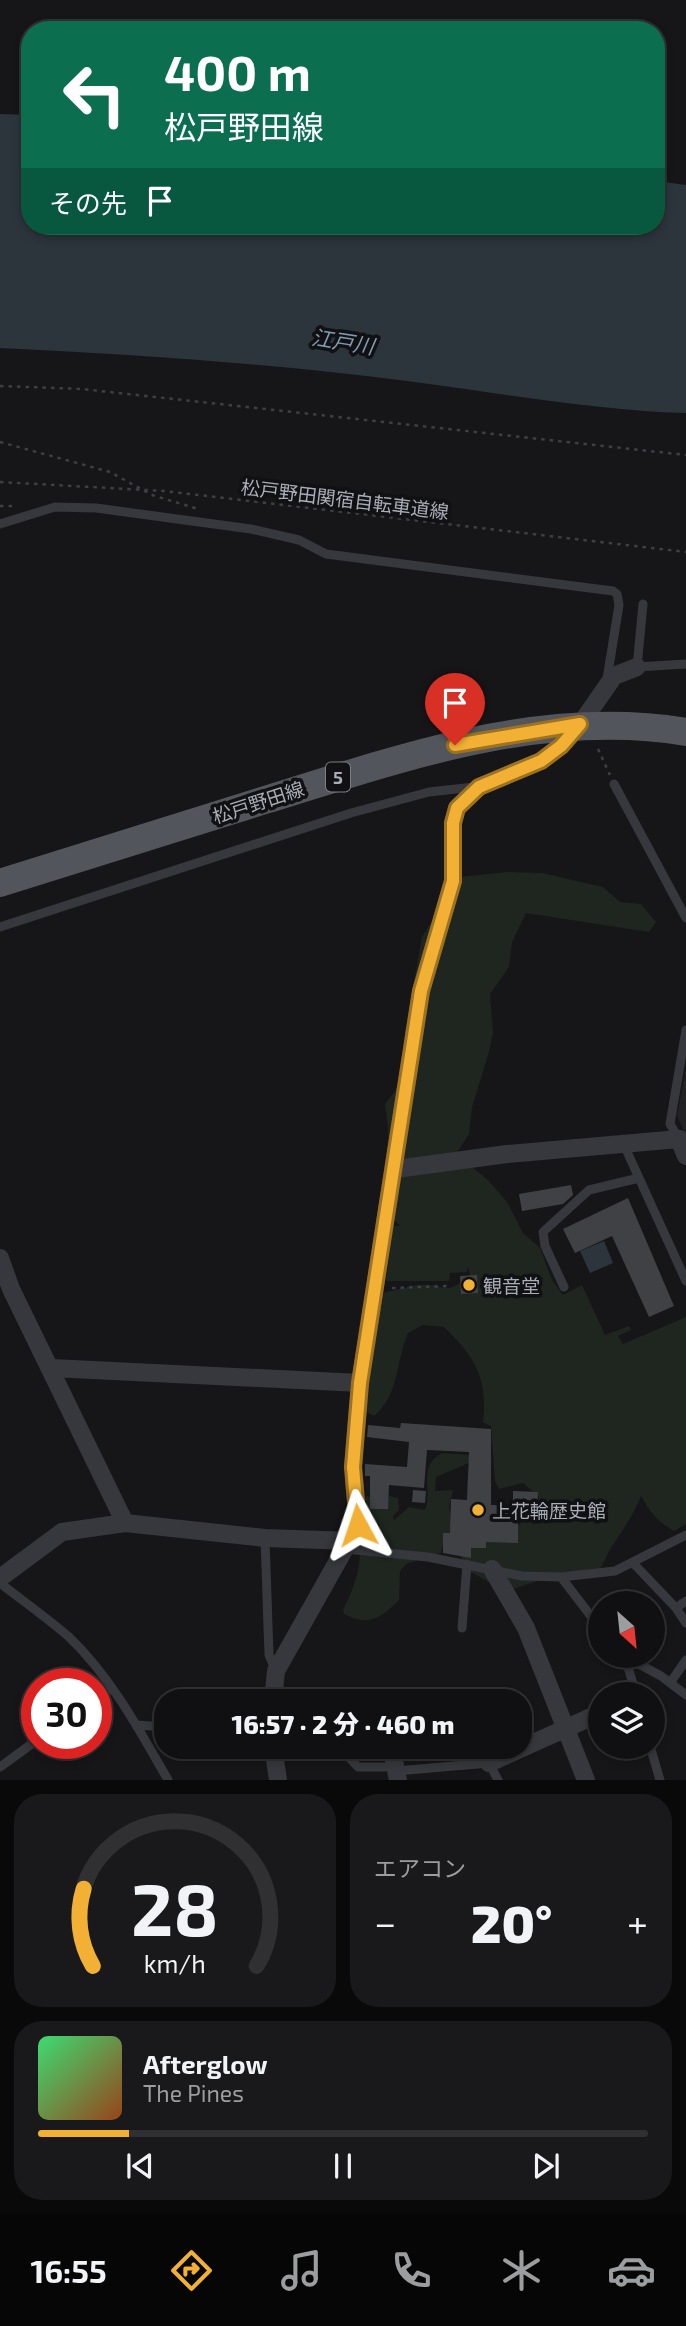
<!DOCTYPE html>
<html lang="ja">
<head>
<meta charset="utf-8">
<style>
	body { margin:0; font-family:"Exo 2","Noto Sans JP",sans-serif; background:#19191b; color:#f1f3f6; height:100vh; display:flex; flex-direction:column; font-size:26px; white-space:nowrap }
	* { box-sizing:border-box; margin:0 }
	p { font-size:23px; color:#9c9d9f }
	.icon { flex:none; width:38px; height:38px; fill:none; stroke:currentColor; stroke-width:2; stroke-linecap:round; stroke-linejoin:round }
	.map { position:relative; height:1780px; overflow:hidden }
	.details { display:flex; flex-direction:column; gap:14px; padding:14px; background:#09090a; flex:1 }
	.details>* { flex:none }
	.hud { position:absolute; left:21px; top:21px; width:644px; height:214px; border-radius:28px; box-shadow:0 4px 10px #0003,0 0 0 2px #303032; background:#0b6e4f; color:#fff; overflow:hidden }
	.needle { width:46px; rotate:153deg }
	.controls { position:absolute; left:588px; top:1591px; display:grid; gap:14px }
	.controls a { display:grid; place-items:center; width:77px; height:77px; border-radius:50%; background:#101012; box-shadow:0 4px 10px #0003,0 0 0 2px #303032; font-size:35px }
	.speed { position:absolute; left:21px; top:1668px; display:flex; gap:14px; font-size:35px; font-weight:700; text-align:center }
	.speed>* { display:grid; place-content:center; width:91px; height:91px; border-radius:50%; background:#101012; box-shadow:0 4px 10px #0003,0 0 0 2px #303032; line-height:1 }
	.speed .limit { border:10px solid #d22; background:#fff; color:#111 }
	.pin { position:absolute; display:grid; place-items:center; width:60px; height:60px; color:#fff; margin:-72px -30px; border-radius:50% 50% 50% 0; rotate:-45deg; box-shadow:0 0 7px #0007 }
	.pin .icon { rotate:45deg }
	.me { position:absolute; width:77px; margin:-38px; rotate:355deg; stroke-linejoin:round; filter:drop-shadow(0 0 5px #0008) }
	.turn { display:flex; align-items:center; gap:24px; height:147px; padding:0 28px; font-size:32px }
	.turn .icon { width:91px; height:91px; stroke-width:2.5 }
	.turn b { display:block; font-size:49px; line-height:60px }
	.then { display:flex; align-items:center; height:66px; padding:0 28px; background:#0003; gap:14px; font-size:26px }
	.big { font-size:52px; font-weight:800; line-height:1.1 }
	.details .widget { flex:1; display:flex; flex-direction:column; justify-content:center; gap:10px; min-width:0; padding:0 24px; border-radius:28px; background:#19191b }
	.details .dial { align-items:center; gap:0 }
	.dial svg { height:182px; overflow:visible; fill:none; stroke:#303032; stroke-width:7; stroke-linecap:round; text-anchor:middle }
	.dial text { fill:#f1f3f6; stroke:none }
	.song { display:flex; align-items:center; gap:21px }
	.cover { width:84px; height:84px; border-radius:10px; background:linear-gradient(135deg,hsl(140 70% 55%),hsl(20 70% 35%)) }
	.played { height:7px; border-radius:4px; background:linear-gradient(90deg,#f2b134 15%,#303032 15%) }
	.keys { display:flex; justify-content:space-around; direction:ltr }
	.heat { display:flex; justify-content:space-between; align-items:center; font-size:38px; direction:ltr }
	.details .tiles { flex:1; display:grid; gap:14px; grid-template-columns:1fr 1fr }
	.widget:last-child { grid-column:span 2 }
	.trip { position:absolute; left:154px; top:1689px; width:378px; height:70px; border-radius:28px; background:#101012; box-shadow:0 4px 10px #0003,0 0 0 2px #303032; font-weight:800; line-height:70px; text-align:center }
	.tabs { display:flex; height:112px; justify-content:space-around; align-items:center; background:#060607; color:#9c9d9f }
	.tabs .icon { width:49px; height:49px }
	.tabs .current { color:#f2b134 }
	.tabs b { font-size:32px; color:#f1f3f6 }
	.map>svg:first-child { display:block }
</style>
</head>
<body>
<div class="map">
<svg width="686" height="1780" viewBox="0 0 686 1780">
	<rect width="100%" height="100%" fill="#161618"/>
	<path fill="#222225" d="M 686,1069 L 686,1137 L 677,1115 Z"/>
	<path fill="#1e261f" d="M 507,872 L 542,873 L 603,887 L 620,902 L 641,904 L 656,922 L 649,932 L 526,913 L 512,942 L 509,967 L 490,994 L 493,1033 L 489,1052 L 472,1107 L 469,1134 L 456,1154 L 488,1180 L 507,1202 L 523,1233 L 540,1248 L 552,1280 L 563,1295 L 582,1285 L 605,1335 L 629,1326 L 631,1330 L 618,1336 L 623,1344 L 686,1317 L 686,1524 L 674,1531 C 657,1521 651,1513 641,1496 C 632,1518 625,1526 613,1545 C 606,1555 604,1565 596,1574 L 555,1575 L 513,1589 L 489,1582 L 467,1570 L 461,1557 L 466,1549 L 512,1531 L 541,1505 L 538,1496 L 523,1483 L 499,1489 L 495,1481 L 491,1426 L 483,1422 C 488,1378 475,1357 444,1327 L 423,1325 L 408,1333 C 396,1361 399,1396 374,1416 L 363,1410 L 379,1294 C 392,1291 405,1287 418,1285 C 447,1282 442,1299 470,1275 L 468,1266 L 467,1272 L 450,1273 L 449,1281 L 386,1281 L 393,1226 L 401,1226 C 374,1209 386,1164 388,1137 C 389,1127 386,1115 385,1104 L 395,1091 L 402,1072 L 405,1031 L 422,937 L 437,913 L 452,878 Z
		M 442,1453 L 470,1455 L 471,1462 L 436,1477 L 435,1491 L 453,1490 L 449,1507 L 454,1534 L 445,1535 L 441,1553 L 406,1564 L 400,1571 L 399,1600 C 381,1618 369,1627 344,1614 L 343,1610 C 354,1589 364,1562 358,1539 C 356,1533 350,1525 348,1519 L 353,1499 L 368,1496 L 381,1510 L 389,1496 L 398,1498 L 399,1510 L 393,1516 L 394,1520 L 409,1507 L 425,1510 C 433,1490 417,1466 442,1453 Z"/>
	<path fill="#2c353c" d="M 0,114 L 30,115 L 30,226 L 656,226 L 656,181 L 686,185 L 686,413 C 592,410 500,393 407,381 C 272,364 136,354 0,348 Z
		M 604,1241 L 613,1263 L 590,1273 L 580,1251 Z"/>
	<path fill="#404145" d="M 571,1185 L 573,1195 L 563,1204 L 522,1211 L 519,1194 Z
		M 628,1198 L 674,1306 L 649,1317 L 612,1236 L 575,1253 L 563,1229 Z
		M 477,1275 L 478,1293 L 461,1294 L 460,1276 Z
		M 401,1423 L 491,1429 L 491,1505 L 513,1506 L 513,1491 L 538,1492 L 537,1510 L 529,1510 L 528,1518 L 518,1518 L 518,1543 L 486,1542 L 486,1548 L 471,1548 L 471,1558 L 443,1553 L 443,1533 L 450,1533 L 451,1499 L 467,1500 L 469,1452 L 427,1450 L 424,1488 L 389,1485 L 388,1509 L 370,1509 L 370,1476 L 365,1476 L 365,1464 L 407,1467 L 409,1442 L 367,1437 L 368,1425 L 400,1428 Z
		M 413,1490 L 426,1491 L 425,1503 L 412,1502 Z"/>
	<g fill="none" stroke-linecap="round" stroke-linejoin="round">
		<path stroke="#3d3f44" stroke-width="2.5" stroke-dasharray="3.5 5" stroke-linecap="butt" d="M 0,386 L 82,389 L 686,455
			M 0,442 L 110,472 L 152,495 L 198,509
			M 0,482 L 164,491 L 686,552
			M 0,506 L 14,506
			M 598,749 L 610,775
			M 392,1288 L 450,1286"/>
		<path stroke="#37383d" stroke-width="9" d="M 0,524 L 55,507 L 96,508 L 251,529 L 299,540 L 326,554 L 613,591 L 617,594 L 619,605 L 607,679
			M 643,604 L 637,667 L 686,664
			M 614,784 L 686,918
			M 0,927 L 351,813 L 429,792 L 474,787
			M 679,1139 L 670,1124 L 686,1030
			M 624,1145 L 686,1281
			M 564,1287 L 545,1246 L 543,1232 L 589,1190 L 639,1178
			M 265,1538 L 269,1655 L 275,1669
			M 345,1549 L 428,1557 L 522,1576 L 561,1577 L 615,1571 L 686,1535
			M 634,1564 L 676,1608 L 686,1623
			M 561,1577 L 600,1628
			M 0,1583 C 23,1601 47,1618 69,1637 C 111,1677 140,1731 168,1780
			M 676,1608 L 686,1601
			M 462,1628 L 467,1564
			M 624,1656 L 661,1676 L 686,1695
			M 625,1657 L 636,1694
			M 670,1683 L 686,1660
			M 96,1698 L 111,1689
			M 136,1725 L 166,1727
			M 338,1746 L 358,1767 L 395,1767
			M 650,1746 L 660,1780
			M 0,1767 L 37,1740
			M 396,1771 L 489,1763 L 498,1780"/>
		<path stroke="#37383d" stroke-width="18" d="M 396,1169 L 507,1154 L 679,1139 L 686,1156
			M 0,1258 L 11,1289 L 125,1523
			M 52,1368 L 360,1383
			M 492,1569 L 526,1628 L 586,1780
			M 0,1578 L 62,1532 L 125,1523 L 265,1538 L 351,1541
			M 273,1701 L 276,1671 L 358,1525 L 353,1467 L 360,1383 L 421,991 L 453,881 L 453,823 L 457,808 L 479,787 L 541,761 L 561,746 L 580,725 L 614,676 L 637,667
			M 273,1746 L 278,1780
			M 391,1746 L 398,1780
			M 489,1763 L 600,1713"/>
		<path stroke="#53555c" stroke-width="28" d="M 0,883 C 88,856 176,828 265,800 C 401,758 541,708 686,732"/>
	</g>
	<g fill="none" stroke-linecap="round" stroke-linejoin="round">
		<defs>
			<path id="route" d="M 358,1525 L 353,1467 L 360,1383 L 421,991 L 453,881 L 453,823 L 457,808 L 479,787 L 541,761 L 561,746 L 580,724 L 455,745"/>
		</defs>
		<use href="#route" stroke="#9d7322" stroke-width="18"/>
		<use href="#route" stroke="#f2b134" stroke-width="12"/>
	</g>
	<g fill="#f2b134" stroke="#111113" stroke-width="2.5">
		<circle cx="469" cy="1285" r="7"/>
		<circle cx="478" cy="1510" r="7"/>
	</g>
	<g text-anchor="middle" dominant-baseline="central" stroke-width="7" stroke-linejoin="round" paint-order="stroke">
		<rect fill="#111113" stroke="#7b7e86" stroke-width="2" x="326" y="762.5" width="24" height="29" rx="5"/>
		<g font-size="18" font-weight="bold" fill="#a8adb8">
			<text x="338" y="777">5</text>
		</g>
		<g font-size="19" fill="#a8adb8" stroke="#111113">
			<text transform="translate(345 499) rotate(7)">松戸野田関宿自転車道線</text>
			<text transform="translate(258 802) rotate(-18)">松戸野田線</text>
		</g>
		<g font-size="19" fill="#a8adb8" stroke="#111113" text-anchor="start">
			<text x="483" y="1285">観音堂</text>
			<text x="492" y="1510">上花輪歴史館</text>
		</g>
		<g font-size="21" font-style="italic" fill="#7f9bb3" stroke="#111113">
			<text transform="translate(343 341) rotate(9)">江戸川</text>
		</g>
	</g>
</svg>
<div class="controls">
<a><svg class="needle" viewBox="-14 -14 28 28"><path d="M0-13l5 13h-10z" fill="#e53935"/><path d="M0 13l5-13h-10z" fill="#9c9d9f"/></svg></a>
<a><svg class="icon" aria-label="layers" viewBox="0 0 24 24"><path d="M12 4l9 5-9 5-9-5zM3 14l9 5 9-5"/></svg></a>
</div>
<div class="speed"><div class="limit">30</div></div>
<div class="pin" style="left:455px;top:745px;background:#d93025"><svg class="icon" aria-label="arrive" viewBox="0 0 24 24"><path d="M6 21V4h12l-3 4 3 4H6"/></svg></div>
<svg class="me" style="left:358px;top:1525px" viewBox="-20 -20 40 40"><path d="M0-17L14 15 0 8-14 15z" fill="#f2b134" stroke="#fff" stroke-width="4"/></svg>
<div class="trip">16:57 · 2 分 · 460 m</div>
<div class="hud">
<div class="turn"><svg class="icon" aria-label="left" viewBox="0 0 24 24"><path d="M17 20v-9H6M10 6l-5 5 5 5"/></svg><div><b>400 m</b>松戸野田線</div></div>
<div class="then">その先<svg class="icon" aria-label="arrive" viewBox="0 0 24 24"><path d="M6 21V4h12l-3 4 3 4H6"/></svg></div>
</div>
</div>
<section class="details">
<div class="tiles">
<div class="widget dial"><svg viewBox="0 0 100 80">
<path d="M14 69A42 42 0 1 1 86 69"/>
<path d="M14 69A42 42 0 0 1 10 35" stroke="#f2b134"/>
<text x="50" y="56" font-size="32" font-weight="700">28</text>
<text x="50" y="72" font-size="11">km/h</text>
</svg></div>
<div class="widget"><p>エアコン</p>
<div class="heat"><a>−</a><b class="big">20°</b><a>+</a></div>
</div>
<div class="widget">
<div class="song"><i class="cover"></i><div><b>Afterglow</b><p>The Pines</p></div></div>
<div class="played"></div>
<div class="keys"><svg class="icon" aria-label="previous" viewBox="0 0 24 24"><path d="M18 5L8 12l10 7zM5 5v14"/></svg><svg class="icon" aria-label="pause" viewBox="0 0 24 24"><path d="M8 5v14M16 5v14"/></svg><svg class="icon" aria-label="next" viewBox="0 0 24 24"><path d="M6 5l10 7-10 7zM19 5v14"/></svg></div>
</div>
</div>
</section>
<nav class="tabs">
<b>16:55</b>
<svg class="icon current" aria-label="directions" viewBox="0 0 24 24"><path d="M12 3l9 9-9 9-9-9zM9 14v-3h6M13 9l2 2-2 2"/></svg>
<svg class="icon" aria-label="music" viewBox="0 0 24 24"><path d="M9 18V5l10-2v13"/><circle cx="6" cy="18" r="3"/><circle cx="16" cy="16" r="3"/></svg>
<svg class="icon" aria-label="phone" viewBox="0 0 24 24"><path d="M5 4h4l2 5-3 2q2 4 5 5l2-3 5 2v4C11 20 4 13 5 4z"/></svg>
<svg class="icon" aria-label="climate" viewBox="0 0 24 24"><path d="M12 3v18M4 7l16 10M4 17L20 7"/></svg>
<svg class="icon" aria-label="car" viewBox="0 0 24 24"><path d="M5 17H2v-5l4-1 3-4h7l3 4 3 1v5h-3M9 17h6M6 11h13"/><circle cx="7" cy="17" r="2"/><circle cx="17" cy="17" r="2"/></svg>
</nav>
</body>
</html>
